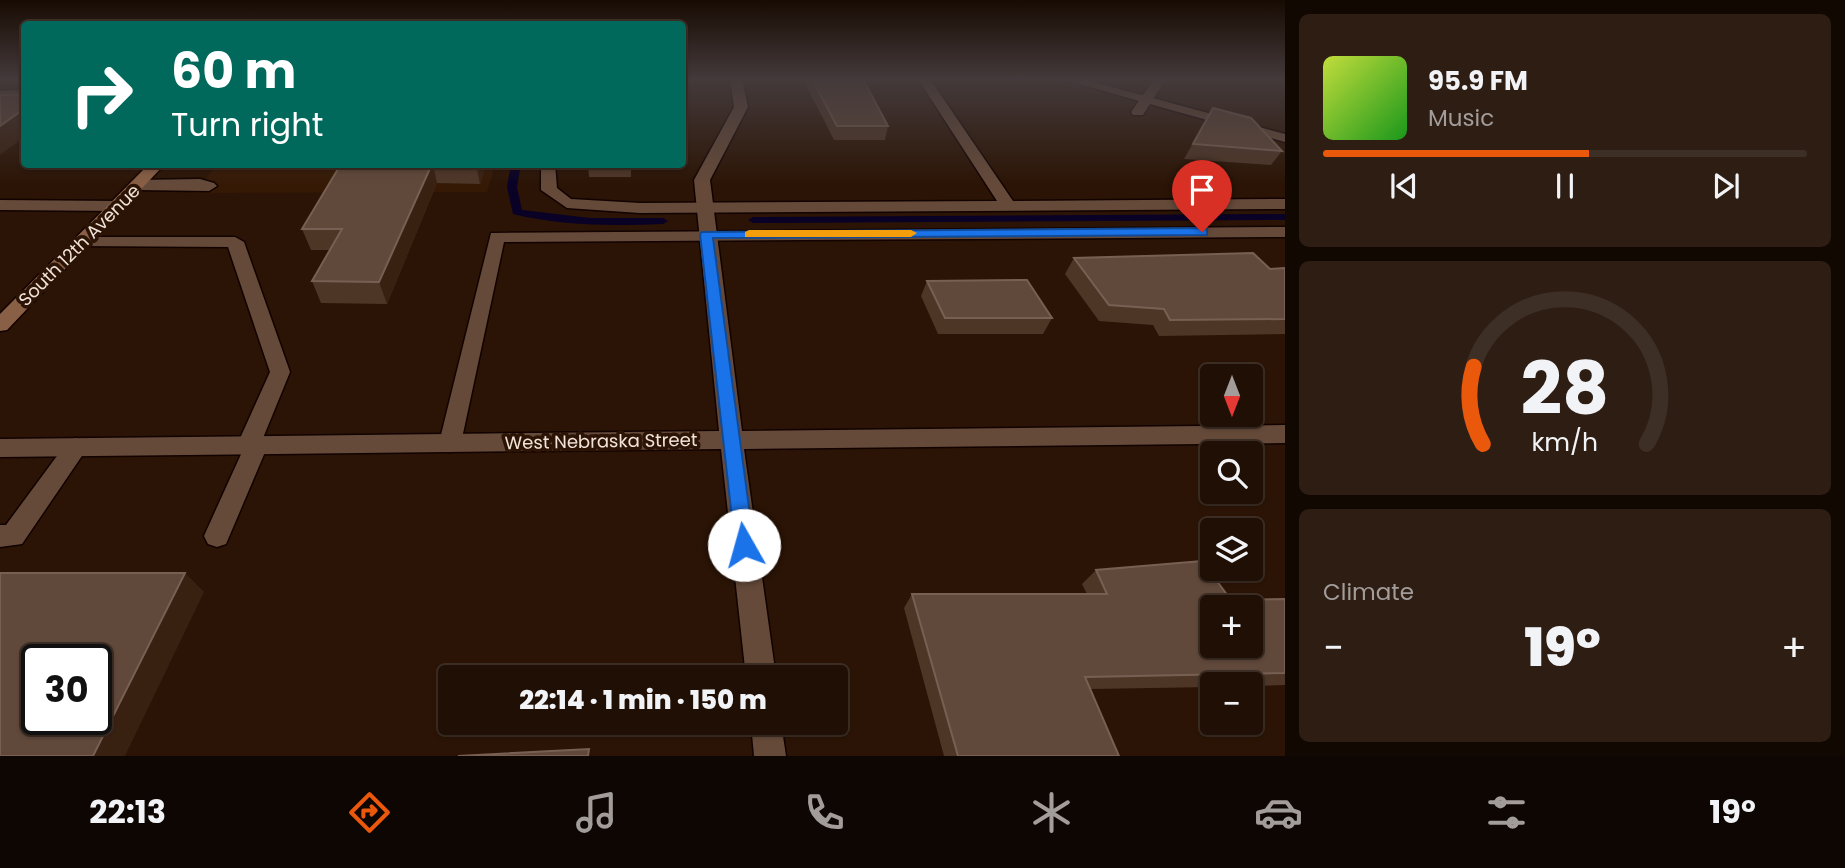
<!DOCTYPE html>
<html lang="en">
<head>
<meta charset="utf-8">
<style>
	body { margin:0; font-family:Poppins,sans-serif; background:#2d1d13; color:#f1f3f6; height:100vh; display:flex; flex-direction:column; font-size:26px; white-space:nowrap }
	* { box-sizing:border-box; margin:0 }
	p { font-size:23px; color:#a29c9a }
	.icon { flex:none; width:38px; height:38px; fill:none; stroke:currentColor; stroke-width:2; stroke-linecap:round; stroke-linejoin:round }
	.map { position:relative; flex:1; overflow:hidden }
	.details { display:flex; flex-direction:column; gap:14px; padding:14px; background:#120802; width:560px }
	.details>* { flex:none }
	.top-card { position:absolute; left:21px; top:21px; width:665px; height:147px; border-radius:7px; box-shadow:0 2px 5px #0004,0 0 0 2px #3d2f26; background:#00695c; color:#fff; overflow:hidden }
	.needle { width:46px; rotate:180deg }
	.controls { position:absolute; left:1200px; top:364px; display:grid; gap:14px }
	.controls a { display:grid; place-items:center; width:63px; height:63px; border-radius:7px; background:#200f04; box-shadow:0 2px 5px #0004,0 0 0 2px #3d2f26; font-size:35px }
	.speed { position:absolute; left:21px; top:644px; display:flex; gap:14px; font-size:35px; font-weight:700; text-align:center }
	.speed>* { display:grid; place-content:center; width:91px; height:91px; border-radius:50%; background:#200f04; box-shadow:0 2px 5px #0004,0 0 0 2px #3d2f26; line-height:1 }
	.speed .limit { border:4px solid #111; border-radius:10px; background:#fff; color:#111 }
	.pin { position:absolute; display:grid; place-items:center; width:60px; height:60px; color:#fff; margin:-72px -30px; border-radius:50% 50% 50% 0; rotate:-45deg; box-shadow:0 0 7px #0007 }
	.pin .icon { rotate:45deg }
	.me { position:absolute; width:77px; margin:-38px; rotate:353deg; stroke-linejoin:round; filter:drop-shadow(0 0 5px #0008) }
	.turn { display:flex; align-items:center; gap:24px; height:147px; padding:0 35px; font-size:32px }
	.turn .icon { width:91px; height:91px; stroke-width:2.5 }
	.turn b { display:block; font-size:49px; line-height:60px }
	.big { font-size:52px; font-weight:800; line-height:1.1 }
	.details .tile { flex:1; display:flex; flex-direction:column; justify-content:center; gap:10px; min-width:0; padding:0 24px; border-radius:10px; background:#2d1d13 }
	.details .dial { align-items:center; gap:0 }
	.dial svg { height:182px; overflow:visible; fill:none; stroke:#3d2f26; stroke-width:7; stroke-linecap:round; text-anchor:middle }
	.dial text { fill:#f1f3f6; stroke:none }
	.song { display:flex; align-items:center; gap:21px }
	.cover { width:84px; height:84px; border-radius:10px; background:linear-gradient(135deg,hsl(70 70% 55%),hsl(120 70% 35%)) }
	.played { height:7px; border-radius:4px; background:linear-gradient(90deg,#ea580c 55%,#3d2f26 55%) }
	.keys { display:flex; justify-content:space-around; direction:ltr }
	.heat { display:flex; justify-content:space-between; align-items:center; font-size:38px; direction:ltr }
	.trip { position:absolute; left:438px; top:665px; width:410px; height:70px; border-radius:7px; background:#200f04; box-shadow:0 2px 5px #0004,0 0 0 2px #3d2f26; font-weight:800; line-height:70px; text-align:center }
	.dock { display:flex; height:112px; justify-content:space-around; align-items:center; background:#0d0602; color:#a29c9a }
	.dock .icon { width:49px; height:49px }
	.dock .selected { color:#ea580c }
	.dock b { font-size:32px; color:#f1f3f6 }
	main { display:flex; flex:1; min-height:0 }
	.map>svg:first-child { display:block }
</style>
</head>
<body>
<main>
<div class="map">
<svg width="1285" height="756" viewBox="0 0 1285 756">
	<rect width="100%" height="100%" fill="#2b1405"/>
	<path fill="#361905" d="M 217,165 L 495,165 L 487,192 L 193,193 Z"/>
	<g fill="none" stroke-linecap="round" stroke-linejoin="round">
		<path fill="#090126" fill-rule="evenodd" d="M 511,164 L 521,164 L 517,187 L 522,210 L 590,218 L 663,218 L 668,221 L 663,224 C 613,226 562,226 513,214 L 507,187 Z
			M 1285,214 L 1285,220 L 753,223 L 748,220 L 753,217 Z"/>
		<defs>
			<path id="lane" d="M 918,79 L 930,79 L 1013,201 L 1285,199 L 1285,209 L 640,213 L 567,208 L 541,190 L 541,164 L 555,164 L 557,188 L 571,199 L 640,203 L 997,201 Z
				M 1061,79 L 1083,79 L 1285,134 L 1285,142 Z
				M 200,179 L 214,183 L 217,186 L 209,191 L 138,190 L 130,185 L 138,180 Z
				M 0,200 L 118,201 L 126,206 L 118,211 L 0,210 Z
				M 1285,227 L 1285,237 L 504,242 L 461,443 L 458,449 L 450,452 L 442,449 L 439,443 L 491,233 Z
				M 82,237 L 235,237 L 244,242 L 290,372 L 263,438 L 268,445 L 226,544 L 217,547 L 208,544 L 204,536 L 242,452 L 237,445 L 270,372 L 228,247 L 76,246 L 73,242 Z
				M 76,438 L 84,441 L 88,447 L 22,544 L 0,547 L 0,525 L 6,525 L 68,441 Z"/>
			<path id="street" d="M 730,79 L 742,79 L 748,107 L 710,180 L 742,431 L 1285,425 L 1285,443 L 744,449 L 776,677 L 746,677 L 721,449 L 0,457 L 0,439 L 719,431 L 694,180 L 734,107 Z
				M 1154,79 L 1166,79 L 1143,115 L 1133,115 L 1131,112 Z
				M 24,90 L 24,98 L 0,99 L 0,91 Z
				M 751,723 L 781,723 L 786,756 L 754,756 Z"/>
			<path id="secondary" d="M 149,164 L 165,164 L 7,330 L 0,331 L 0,314 Z"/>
		</defs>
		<use href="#lane" stroke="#120200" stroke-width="3"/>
		<use href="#street" stroke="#120200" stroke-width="3"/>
		<use href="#secondary" stroke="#120200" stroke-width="3"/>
		<use href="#lane" fill="#654a3a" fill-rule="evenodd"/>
		<use href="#street" fill="#654a3a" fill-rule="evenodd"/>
		<use href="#secondary" fill="#895f45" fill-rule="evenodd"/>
	</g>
	<path fill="#4e3627" d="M 803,79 L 863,79 L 888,126 L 885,140 L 834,140 Z
		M 1213,108 L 1282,151 L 1271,165 L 1184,159 Z
		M 341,164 L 486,164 L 480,184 L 437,183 L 387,304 L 321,303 L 312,281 L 330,250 L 311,250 L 302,229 Z
		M 588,164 L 631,164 L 631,177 L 589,177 Z
		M 1074,258 L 1270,269 L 1285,268 L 1285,334 L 1159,336 L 1153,325 L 1099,321 L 1065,274 Z
		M 927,281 L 1052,318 L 1043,334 L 938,334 L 921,296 Z
		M 1096,570 L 1231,600 L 1285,599 L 1285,685 L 1251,686 L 1251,684 L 1213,684 L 1213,687 L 1090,689 L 1119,756 L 944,756 L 904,608 L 912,594 L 1087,594 L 1082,584 Z"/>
	<path fill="#392112" d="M 24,109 L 24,137 L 0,155 L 0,126 Z
		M 432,164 L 433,164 L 437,183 L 387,304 L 379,282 Z
		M 476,164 L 486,164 L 480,184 Z
		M 185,573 L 204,592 L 125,756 L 93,756 Z"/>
	<path fill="#60483a" stroke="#776053" stroke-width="2" fill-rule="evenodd" d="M 812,79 L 863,79 L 888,126 L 837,126 Z
		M 0,95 L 24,95 L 24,109 L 0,126 Z
		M 1213,108 L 1251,118 L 1282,151 L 1193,144 Z
		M 341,164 L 432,164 L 379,282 L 312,281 L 342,229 L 302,229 Z
		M 1253,253 L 1270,269 L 1285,268 L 1285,319 L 1170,320 L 1164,309 L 1109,305 L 1074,258 Z
		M 1027,280 L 1052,318 L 945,318 L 927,281 Z
		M 1202,561 L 1231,600 L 1285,599 L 1285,673 L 1085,677 L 1119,756 L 958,756 L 912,594 L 1107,594 L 1096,570 ZM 1213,607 L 1251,607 L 1251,646 L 1213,646 Z
		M 0,573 L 185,573 L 93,756 L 0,756 ZM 37,660 L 96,660 L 96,719 L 37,719 Z
		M 589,749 L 588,756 L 458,756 Z"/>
	<linearGradient id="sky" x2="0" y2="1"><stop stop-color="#180b03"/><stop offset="0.43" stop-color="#443a3b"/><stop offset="1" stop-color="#443a3b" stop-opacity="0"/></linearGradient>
	<rect width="1285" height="185" fill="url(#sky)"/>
	<path fill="#1a73e8" stroke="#114b97" stroke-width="2" d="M 1202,228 L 1207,229 L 1207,235 L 713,238 L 754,545 L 751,551 L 744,554 L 738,551 L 735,545 L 700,234 L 702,232 Z"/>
	<path fill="#f59e0b" d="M 749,230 L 911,230 L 917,233 L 911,237 L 745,237 L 745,232 Z"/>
	<g text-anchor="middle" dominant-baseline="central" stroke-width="7" stroke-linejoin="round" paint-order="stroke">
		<g font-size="18" fill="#f2e2d8" stroke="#2b1405">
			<text transform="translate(79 245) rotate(-45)">South 12th Avenue</text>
			<text transform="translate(601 441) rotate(-1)">West Nebraska Street</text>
		</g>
	</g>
</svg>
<div class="controls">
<a><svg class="needle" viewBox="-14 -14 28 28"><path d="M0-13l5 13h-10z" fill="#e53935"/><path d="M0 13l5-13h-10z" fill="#a29c9a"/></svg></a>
<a><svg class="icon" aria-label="search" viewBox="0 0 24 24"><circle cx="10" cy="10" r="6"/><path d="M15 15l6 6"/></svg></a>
<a><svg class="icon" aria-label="layers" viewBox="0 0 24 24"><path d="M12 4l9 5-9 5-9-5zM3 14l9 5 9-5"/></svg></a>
<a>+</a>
<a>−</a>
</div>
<div class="speed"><div class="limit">30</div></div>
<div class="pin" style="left:1202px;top:232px;background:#d93025"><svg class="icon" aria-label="arrive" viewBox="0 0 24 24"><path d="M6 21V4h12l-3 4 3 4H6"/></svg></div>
<svg class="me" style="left:744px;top:545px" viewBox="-20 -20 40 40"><circle r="19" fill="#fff"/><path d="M0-13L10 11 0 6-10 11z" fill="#1a73e8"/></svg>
<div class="trip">22:14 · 1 min · 150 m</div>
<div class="top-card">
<div class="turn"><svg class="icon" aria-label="right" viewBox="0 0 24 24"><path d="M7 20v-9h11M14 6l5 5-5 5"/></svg><div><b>60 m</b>Turn right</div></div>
</div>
</div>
<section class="details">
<div class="tile">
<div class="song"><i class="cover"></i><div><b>95.9 FM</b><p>Music</p></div></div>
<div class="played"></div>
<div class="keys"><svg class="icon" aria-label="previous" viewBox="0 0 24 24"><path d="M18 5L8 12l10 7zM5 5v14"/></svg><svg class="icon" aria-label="pause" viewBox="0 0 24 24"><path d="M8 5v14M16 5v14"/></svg><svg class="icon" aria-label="next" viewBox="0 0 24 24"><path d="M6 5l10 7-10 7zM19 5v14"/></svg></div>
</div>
<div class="tile dial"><svg viewBox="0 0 100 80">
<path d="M14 69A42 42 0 1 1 86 69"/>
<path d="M14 69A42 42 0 0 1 10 35" stroke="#ea580c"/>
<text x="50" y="56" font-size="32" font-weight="700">28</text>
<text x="50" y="72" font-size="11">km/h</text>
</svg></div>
<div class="tile"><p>Climate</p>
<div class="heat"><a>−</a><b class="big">19°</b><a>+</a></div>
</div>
</section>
</main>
<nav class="dock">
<b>22:13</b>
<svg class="icon selected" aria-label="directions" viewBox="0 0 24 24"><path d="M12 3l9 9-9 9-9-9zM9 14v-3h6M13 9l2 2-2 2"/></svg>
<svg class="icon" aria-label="music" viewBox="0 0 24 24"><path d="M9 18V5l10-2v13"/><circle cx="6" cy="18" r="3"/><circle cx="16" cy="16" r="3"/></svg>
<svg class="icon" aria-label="phone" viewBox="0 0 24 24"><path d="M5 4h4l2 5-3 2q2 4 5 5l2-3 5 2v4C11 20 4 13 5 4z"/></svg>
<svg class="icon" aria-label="climate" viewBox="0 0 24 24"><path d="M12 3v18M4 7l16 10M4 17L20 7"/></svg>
<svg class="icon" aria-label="car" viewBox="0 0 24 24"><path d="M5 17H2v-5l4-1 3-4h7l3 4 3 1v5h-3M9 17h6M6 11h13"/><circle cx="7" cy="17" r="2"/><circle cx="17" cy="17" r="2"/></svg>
<svg class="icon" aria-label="filters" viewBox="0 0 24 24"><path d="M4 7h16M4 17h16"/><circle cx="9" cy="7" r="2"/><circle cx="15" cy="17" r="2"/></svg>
<b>19°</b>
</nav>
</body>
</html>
